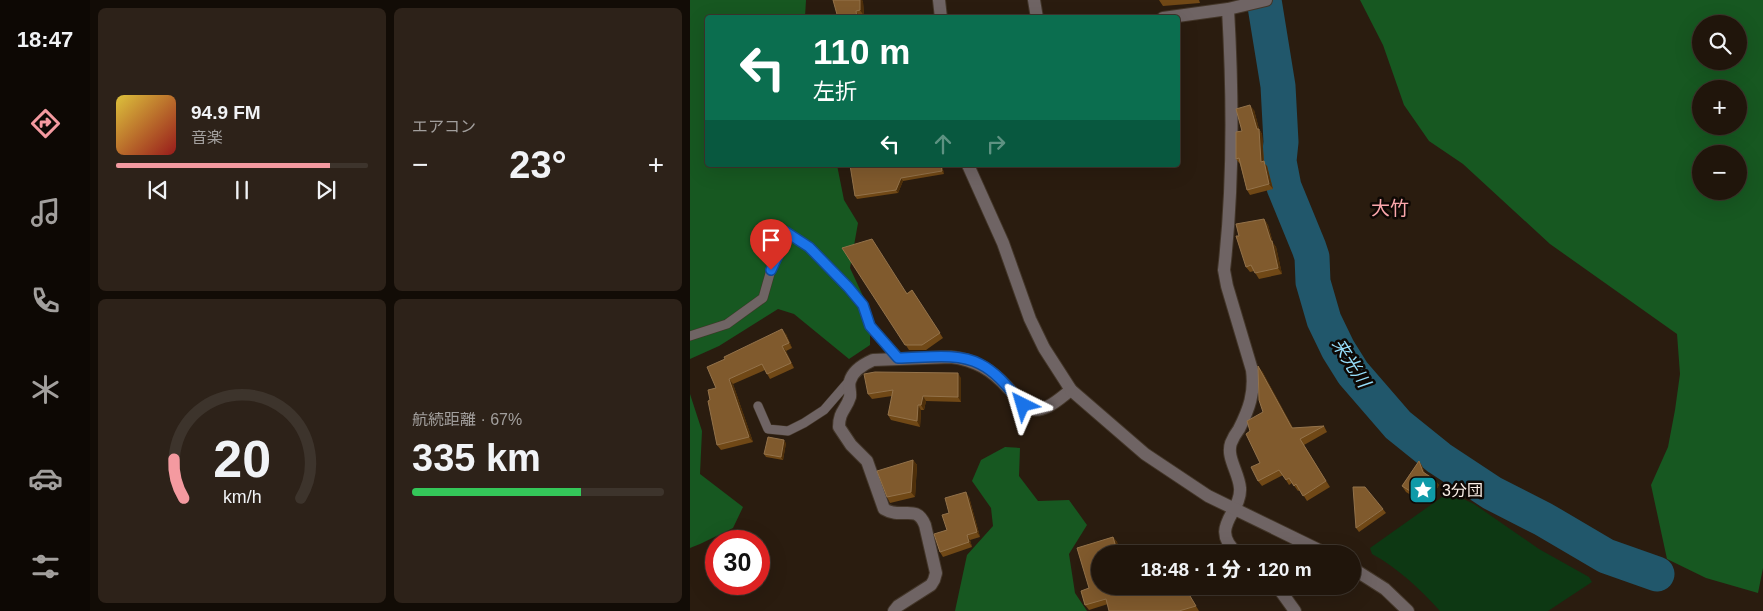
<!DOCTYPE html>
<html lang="ja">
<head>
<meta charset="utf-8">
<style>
	body { margin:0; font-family:Helvetica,"Noto Sans JP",sans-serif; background:#2d2219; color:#f1f3f6; height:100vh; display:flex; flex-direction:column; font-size:19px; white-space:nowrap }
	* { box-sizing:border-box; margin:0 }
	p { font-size:16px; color:#a29f9d }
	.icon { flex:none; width:28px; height:28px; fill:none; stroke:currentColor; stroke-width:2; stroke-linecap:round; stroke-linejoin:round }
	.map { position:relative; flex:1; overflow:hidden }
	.sheet { display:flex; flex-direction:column; gap:8px; padding:8px; background:#120c06; width:600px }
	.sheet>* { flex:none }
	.hud { position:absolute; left:15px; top:15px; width:475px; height:152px; border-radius:5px; box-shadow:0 5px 20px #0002,0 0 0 1px #3d342c; background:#0b6e4f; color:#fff; overflow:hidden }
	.controls { position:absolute; left:1002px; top:15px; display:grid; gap:10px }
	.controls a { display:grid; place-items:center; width:55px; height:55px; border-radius:50%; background:#20150b; box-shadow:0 5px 20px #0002,0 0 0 1px #3d342c; font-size:25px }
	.speed { position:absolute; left:15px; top:530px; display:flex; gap:10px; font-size:25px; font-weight:700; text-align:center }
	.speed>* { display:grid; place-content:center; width:65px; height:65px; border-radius:50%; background:#20150b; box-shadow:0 5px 20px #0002,0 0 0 1px #3d342c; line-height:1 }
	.speed .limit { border:8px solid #d22; background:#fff; color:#111 }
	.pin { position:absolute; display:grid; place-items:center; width:42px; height:42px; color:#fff; margin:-51px -21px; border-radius:50% 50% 50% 0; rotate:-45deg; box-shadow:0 0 5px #0007 }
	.pin .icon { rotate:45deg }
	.me { position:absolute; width:55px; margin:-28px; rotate:320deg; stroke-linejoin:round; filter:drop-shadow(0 0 4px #0008) }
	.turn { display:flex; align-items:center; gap:18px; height:105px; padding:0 25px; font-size:22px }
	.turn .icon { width:65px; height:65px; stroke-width:2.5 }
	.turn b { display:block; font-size:35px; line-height:42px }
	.lanes { display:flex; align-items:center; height:48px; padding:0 25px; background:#0003; justify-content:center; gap:25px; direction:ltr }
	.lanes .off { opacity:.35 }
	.big { font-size:38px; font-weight:800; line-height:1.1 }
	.sheet .card { flex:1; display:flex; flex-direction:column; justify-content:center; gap:8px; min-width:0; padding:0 18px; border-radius:8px; background:#2d2219 }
	.sheet .dial { align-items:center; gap:0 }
	.dial svg { height:130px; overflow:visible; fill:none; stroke:#3d342c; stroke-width:7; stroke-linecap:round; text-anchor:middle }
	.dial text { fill:#f1f3f6; stroke:none }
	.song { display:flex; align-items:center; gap:15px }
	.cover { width:60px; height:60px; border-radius:8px; background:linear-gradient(135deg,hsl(50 70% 55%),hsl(0 70% 35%)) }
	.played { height:5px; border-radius:2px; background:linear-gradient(90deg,#f49aa0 85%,#3d342c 85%) }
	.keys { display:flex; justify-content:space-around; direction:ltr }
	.heat { display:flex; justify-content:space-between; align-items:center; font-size:28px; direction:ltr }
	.charge { height:8px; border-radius:4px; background:linear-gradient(90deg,#34c759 67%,#3d342c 0) }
	.sheet .tiles { flex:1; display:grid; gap:8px; grid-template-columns:repeat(2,1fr) }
	.trip { position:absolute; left:401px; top:545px; width:270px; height:50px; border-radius:25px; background:#20150b; box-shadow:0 5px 20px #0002,0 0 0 1px #3d342c; font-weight:800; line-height:50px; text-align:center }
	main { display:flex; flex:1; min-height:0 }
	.tab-bar { display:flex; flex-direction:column; width:90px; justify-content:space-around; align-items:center; background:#0d0804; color:#a29f9d }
	.tab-bar .icon { width:35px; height:35px }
	.tab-bar .current { color:#f49aa0 }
	.tab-bar b { font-size:22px; color:#f1f3f6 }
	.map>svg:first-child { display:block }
</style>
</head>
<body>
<main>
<nav class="tab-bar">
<b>18:47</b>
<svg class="icon current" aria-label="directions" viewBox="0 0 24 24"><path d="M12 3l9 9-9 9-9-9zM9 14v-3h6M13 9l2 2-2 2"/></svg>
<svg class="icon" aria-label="music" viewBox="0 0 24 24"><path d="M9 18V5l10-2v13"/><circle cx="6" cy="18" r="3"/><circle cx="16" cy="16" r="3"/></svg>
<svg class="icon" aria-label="phone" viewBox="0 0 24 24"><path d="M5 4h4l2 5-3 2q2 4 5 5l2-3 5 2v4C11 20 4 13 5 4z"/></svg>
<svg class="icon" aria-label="climate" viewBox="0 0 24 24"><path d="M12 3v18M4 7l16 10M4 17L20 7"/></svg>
<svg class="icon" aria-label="car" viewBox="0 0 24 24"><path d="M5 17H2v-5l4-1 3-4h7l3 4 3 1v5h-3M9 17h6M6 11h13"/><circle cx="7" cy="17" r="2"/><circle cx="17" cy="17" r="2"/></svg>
<svg class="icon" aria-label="filters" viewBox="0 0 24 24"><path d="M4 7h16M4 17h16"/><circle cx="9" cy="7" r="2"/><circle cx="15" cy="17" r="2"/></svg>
</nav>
<section class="sheet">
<div class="tiles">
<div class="card">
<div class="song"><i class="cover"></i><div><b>94.9 FM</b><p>音楽</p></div></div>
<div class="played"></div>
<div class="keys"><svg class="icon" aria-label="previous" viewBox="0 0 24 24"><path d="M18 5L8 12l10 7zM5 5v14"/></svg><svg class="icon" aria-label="pause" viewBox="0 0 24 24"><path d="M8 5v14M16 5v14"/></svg><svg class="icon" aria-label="next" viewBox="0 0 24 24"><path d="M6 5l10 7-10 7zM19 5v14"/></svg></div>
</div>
<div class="card"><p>エアコン</p>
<div class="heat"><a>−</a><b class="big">23°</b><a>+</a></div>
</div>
<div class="card dial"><svg viewBox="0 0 100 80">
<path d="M14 69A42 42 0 1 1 86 69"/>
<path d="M14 69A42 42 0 0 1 8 45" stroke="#f49aa0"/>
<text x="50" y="56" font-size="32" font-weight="700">20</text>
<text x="50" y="72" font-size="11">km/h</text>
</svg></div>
<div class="card"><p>航続距離 · 67%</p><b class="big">335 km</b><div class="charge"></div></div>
</div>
</section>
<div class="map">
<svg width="1073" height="611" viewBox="0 0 1073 611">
	<rect width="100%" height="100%" fill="#2a1c0f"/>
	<path fill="#0d3813" d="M 759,492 L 784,504 L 849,549 L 899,577 L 902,582 L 858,611 L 750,611 C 730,589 708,568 682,554 L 680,548 Z"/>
	<path fill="#175821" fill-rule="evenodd" d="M 0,0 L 116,0 L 115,17 L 18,18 L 18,165 L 147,165 L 154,200 L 168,223 L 160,268 L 180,311 L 180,345 L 159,359 L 104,314 L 88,309 L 29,346 L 0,359 Z
		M 670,0 L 1073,0 L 1073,568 L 1068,593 L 1016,578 L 977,559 L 961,485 L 978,447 L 985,410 L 990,374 L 987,334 L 860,244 L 773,164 L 739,141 L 714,105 L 693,45 ZM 1011,24 L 1049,24 L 1049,61 L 1011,61 ZM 1011,89 L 1049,89 L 1049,126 L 1011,126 ZM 1011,154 L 1049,154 L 1049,191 L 1011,191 Z
		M 0,394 L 12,431 L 10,474 L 53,507 L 43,528 L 10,544 L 0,548 Z
		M 315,447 L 330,448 L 329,476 L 348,501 L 379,500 L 397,525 L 379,554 L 385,593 L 397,611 L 265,611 L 277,555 L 303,526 L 301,508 L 282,481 L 291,460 Z"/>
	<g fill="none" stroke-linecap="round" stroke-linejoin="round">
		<path stroke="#21576b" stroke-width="35" d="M 574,0 L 588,86 L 591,142 L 589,161 L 594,187 L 619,248 L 622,257 L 623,282 L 634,320 L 648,349 L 663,373 L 708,425 L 749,458 L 802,493 L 853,519 L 916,556 L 967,574"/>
		<defs>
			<path id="service" d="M 0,336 L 37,324 L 73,298 L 81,270 L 88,255 L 88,238 L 96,232 L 119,247 L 158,287 L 173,305 L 180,325 L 208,358
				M 68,406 L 78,429 L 98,431 L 114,423 L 134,410 L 160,380"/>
			<path id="minor" d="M 344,0 L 347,18
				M 538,9 C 543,96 544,183 534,270 L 537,286 L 562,370 C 565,393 559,409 549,429 C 546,433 543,438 541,443 C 536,457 549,473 550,488 C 552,513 517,527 548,554
				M 473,18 L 538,9 L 576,0
				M 587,586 L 605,611
				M 204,611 L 208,606 L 241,585 L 244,580 L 246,573 L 235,525 C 226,503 212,520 194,509 L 177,461 L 161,445 L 149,427 C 149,411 156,410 160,397 C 161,392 158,386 160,381 C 163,370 174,364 183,360 L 261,357 C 285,360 302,370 318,388 C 325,394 331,406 340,409 C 356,413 370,398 381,390"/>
			<path id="tertiary" d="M 249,0 L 251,18
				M 278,165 L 313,243 L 340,319 L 354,348 L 381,390 L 455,454 L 518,496 L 637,554
				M 662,568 L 695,589 L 718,611"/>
		</defs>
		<use href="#service" stroke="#433629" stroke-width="10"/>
		<use href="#minor" stroke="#433629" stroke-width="14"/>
		<use href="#tertiary" stroke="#433629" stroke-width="14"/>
		<use href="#service" stroke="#6f6464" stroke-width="9"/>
		<use href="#minor" stroke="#6f6464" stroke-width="12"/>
		<use href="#tertiary" stroke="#6f6464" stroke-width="12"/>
	</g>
	<path fill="#704816" d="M 143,0 L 172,0 L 173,2 L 174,16 L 170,17 Z
		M 469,0 L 509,0 L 510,3 L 473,6 Z
		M 564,110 L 569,129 L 572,134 L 574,163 L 577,166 L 583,189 L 560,195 L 557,190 L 550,164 L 546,159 L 552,131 Z
		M 160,165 L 252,165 L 254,174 L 213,181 L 208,193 L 167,199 L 165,196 Z
		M 574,219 L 578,225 L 583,243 L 586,247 L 592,274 L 569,279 L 564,271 L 560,272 L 556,267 L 549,236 Z
		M 152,248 L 217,293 L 222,290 L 253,338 L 236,350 L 219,350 Z
		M 96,334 L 102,348 L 96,351 L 104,368 L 80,379 L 75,370 L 43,384 L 63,442 L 31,450 L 27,445 L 20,400 L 26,388 Z
		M 572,371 L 603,428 L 634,426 L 637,432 L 614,445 L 640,487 L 617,501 L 610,490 L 608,491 L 602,483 L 599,485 L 593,475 L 572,486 L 568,481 L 570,463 L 560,431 L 573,412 Z
		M 271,378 L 271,402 L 236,401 L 234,410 L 231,410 L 230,427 L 201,420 L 198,415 L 202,396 L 182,399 L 178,394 Z
		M 96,443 L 93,460 L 76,457 L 74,454 Z
		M 223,460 L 227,465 L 225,497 L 200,503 L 197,497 Z
		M 729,461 L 732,466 L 735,474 L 745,480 L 749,485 L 741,498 L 736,495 L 732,502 L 716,492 L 712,486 Z
		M 279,497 L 290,537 L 280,540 L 282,547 L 253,557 L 250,552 L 257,530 L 259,513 Z
		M 693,509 L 696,513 L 669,532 L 666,528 Z
		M 423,537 L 427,542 L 430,554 L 410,554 L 410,586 L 433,586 L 434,590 L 448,586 L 460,586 L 462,589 L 466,586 L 492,586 L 495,592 L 497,591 L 509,611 L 419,611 L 418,604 L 399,610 L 395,605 L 391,591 L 399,588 L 387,548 Z"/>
	<path fill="#4e2f0a" d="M 170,0 L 172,0 L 173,2 L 174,16 L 170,10 Z
		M 166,11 L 170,18 L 167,18 Z
		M 560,105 L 564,110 L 569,129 L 572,134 L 574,163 L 577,166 L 583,189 L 579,184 L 571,162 L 567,129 Z
		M 251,165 L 252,165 L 254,174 L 252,171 Z
		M 211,178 L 213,181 L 208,193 L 206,190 Z
		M 574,219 L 578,225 L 583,243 L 586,247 L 592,274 L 588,268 Z
		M 92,329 L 96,334 L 102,348 L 99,343 Z
		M 92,346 L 96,351 L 104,368 L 101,363 Z
		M 568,366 L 572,371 L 606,434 L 602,428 Z
		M 268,373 L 271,378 L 271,402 L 268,397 Z
		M 39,379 L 43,384 L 63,442 L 59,437 Z
		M 233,396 L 236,401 L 234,410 L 231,405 Z
		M 228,405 L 231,410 L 230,427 L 227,421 Z
		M 94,440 L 96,443 L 93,460 L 91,457 Z
		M 223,460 L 227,465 L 225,497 L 221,492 Z
		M 729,461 L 732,466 L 737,478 L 733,472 Z
		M 745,480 L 749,485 L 741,498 L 737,493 Z
		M 732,489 L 736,495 L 732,502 L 728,496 Z
		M 276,492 L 279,497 L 290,537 L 287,532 Z
		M 277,535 L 280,540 L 282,547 L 279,542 Z
		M 423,537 L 427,542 L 430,554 L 428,554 Z"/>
	<path fill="#805a2d" stroke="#93724a" d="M 143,0 L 170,0 L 170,10 L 166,11 L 167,18 L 148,18 Z
		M 560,105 L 567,129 L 569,129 L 571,162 L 574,161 L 579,184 L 557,190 L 549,158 L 546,159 L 546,132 L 552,131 L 546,109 Z
		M 160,165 L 251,165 L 252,171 L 211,178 L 206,190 L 165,196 Z
		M 574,219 L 581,241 L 582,241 L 588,268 L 565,273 L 561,265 L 556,267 L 546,236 L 549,236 L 546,224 Z
		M 182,239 L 217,294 L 222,290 L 250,333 L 232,345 L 215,345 L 152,248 Z
		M 92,329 L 99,343 L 92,346 L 101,363 L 77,374 L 72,364 L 39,379 L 59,437 L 27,445 L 18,401 L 20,400 L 18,390 L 26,388 L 17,367 L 35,359 L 34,357 Z
		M 568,366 L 602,428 L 634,426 L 610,439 L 636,481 L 613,496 L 606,484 L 604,486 L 599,478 L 596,480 L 589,470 L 568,481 L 561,467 L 570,463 L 556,434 L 560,431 L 557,421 L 573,412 L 569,400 Z
		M 185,372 L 268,373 L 268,397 L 233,396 L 231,405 L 228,405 L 227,421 L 198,415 L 203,390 L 178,394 L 174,374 Z
		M 78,437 L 94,440 L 91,457 L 74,454 Z
		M 223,460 L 221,492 L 197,497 L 187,471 Z
		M 729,461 L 733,472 L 745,480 L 737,493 L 732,489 L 728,496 L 712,486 Z
		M 663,487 L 675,487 L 693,509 L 666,528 Z
		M 276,492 L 287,532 L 277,535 L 279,542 L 250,552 L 244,534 L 257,530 L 252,515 L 259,513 L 255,498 Z
		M 423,537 L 428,554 L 410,554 L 410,586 L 431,586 L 432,591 L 448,586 L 459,586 L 460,590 L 466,586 L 491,586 L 495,592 L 497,591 L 506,606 L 489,611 L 419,611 L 416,599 L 395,605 L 391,591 L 399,588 L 387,548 Z"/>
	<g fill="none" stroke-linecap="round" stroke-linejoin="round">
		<defs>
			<path id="route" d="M 81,270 L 88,255 L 88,238 L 96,232 L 119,247 L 158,287 L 173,305 L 180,326 L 208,358 C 234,358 267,352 290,364 C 308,373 320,390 333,405"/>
		</defs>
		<use href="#route" stroke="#114b97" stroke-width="12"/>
		<use href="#route" stroke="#1a73e8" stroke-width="9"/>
	</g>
	<defs>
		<symbol id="sight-square" viewBox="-11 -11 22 22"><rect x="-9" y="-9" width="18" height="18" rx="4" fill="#0f9aa8" stroke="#0e0804"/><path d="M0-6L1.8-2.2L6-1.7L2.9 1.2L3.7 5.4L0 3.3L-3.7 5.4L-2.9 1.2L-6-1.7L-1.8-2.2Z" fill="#fff"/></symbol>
	</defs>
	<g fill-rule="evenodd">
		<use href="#sight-square" x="717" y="474" width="32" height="32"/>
	</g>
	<g text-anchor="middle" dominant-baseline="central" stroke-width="5" stroke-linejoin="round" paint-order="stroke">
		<g font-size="16" fill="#fcf1e9" stroke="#0e0804" text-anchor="start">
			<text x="752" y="490">3分団</text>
		</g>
		<g font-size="18" font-style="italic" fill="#97e0fd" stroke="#0e0804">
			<text transform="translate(661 363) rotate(57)">来光川</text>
		</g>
		<g font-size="19" fill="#fba6ab" stroke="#0e0804">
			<text x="700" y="208">大竹</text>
		</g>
	</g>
</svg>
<div class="controls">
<a><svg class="icon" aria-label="search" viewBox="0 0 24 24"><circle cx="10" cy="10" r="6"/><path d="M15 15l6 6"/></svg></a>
<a>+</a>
<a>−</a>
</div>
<div class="speed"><div class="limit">30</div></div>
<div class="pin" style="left:81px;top:270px;background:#d93025"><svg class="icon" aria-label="arrive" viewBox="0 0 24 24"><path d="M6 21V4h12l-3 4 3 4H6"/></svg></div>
<svg class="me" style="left:333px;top:405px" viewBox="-20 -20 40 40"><path d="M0-17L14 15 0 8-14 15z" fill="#1a73e8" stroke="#fff" stroke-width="4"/></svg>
<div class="trip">18:48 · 1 分 · 120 m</div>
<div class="hud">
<div class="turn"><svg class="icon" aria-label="left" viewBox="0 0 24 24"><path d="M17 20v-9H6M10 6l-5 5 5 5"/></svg><div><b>110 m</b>左折</div></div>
<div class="lanes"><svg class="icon" aria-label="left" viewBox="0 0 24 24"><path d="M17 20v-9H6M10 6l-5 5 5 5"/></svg><svg class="icon off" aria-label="ahead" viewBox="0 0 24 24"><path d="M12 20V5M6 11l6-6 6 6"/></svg><svg class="icon off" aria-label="right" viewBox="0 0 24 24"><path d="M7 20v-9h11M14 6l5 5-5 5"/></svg></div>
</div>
</div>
</main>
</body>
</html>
